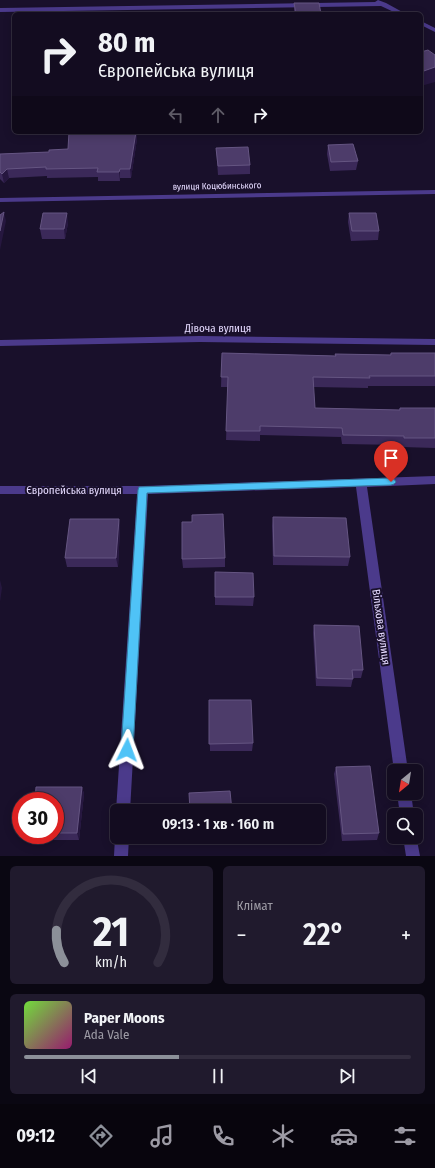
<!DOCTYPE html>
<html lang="uk">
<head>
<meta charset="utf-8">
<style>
	body { margin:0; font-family:"Fira Sans Condensed",sans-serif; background:#201a2d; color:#f1f3f6; height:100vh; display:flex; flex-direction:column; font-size:15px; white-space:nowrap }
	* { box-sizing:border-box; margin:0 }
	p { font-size:13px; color:#9d9ba5 }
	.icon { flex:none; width:22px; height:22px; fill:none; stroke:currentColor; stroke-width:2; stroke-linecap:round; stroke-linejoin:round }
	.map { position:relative; height:856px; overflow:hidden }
	.sheet { display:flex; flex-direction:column; gap:10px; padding:10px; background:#0a0712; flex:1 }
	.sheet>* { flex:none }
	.banner { position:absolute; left:12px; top:12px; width:411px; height:122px; border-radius:6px; box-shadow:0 2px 10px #0003,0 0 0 1px #322c3e; background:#130c20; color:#f1f3f6; overflow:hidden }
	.needle { width:26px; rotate:210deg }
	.buttons { position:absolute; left:387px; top:764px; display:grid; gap:8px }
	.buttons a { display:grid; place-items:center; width:36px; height:36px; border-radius:6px; background:#130c20; box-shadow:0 2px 10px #0003,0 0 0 1px #322c3e; font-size:20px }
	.speed { position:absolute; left:12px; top:792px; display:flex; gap:8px; font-size:20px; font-weight:700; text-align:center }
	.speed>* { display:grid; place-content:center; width:52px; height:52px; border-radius:50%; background:#130c20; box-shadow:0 2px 10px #0003,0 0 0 1px #322c3e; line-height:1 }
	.speed .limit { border:6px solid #d22; background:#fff; color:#111 }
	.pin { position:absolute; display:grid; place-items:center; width:34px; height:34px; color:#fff; margin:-41px -17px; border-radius:50% 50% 50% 0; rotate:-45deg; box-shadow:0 0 4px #0007 }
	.pin .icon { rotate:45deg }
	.me { position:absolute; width:44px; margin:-22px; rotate:3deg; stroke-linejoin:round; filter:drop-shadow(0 0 3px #0008) }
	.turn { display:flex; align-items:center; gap:14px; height:84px; padding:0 20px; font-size:18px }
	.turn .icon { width:52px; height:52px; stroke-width:2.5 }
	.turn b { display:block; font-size:28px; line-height:34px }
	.lanes { display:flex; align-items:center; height:38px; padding:0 20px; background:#0003; justify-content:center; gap:20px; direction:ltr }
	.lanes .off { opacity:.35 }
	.big { font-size:30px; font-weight:600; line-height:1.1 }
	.sheet .card { flex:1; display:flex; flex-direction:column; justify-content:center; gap:6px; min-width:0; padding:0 14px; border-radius:6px; background:#201a2d }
	.sheet .dial { align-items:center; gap:0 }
	.dial svg { height:104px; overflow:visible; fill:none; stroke:#322c3e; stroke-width:7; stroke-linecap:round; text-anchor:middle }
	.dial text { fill:#f1f3f6; stroke:none }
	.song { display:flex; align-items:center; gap:12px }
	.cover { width:48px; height:48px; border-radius:6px; background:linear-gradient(135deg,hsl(100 70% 55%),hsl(320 70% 35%)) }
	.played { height:4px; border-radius:2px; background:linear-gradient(90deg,#8c9099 40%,#322c3e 40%) }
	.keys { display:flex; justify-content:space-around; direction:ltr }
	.heat { display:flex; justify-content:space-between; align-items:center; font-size:22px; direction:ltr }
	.sheet .tiles { flex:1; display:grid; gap:10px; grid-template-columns:1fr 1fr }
	.card:last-child { grid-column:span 2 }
	.trip { position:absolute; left:110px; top:804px; width:216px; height:40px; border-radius:6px; background:#130c20; box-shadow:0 2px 10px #0003,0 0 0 1px #322c3e; font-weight:600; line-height:40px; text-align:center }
	.menu { display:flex; height:64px; justify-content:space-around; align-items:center; background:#08050d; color:#9d9ba5 }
	.menu .icon { width:28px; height:28px }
	.menu .on { color:#8c9099 }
	.menu b { font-size:18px; color:#f1f3f6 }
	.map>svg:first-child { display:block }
</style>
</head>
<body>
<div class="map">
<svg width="435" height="856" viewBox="0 0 435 856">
	<rect width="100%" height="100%" fill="#19102b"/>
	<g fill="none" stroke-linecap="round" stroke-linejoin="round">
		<path fill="#4b3a8b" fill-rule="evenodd" d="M 378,0 L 386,3 L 406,14 L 398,14 L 381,6 L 0,12 L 0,8 L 375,2 Z
			M 421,21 L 435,28 L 435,32 L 421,25 Z
			M 435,190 L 435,194 L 0,202 L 0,198 Z
			M 200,336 L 435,339 L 435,345 L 200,342 L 0,346 L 0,340 Z
			M 435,476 L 435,484 L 367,487 L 408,771 L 394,771 L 356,487 L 148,494 L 130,811 L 117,811 L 117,813 L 116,811 L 137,494 L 0,494 L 0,486 L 143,486 Z
			M 397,793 L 411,793 L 414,815 L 400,815 Z
			M 117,832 L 117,837 L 129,837 L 128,856 L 114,856 L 115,837 Z
			M 416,835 L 420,856 L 406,856 L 403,837 L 416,837 Z"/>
	</g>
	<path fill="#3b2959" d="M 294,3 L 321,14 L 294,14 Z
		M 137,139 L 131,178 L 120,178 L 120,181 L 98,181 L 98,177 L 47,178 L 47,176 L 9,178 L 4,183 L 0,179 L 0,154 L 49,152 Z
		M 328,145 L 358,161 L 356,170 L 330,171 L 327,154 Z
		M 216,148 L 250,165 L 250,174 L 218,175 Z
		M 349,213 L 379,231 L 378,240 L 351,241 L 348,222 Z
		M 68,223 L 65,239 L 42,239 L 40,229 Z
		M 222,353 L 335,356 L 335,354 L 390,355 L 391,353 L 435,353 L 435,386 L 368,386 L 368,388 L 313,387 L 315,408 L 399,410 L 400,408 L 435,408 L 435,448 L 402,447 L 402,445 L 342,444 L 341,437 L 260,435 L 260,441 L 226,440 L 228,387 L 221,387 Z
		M 273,517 L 350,557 L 348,566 L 273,565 L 272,526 Z
		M 119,519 L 120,528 L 118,567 L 67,567 L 65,558 Z
		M 192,522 L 225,558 L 225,567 L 183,568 L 182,559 Z
		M 215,572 L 254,597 L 253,606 L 215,605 Z
		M 314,625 L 363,670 L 361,678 L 353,678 L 351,687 L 316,686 L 313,633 Z
		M 209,700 L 253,743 L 252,751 L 210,751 Z
		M 336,767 L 379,833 L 377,840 L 342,841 L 334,774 Z
		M 82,787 L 84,794 L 79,840 L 34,840 L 32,835 L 55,835 L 55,801 Z
		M 191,837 L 233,837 L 233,840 L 191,842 Z"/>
	<path fill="#26173f" d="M 435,67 L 435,82 L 421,86 L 421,72 Z
		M 136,132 L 137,132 L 137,139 L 131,178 L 130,169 Z
		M 7,169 L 9,178 L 4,183 L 2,174 Z
		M 120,169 L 120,181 L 119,172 Z
		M 4,212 L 6,221 L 0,250 L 0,231 Z
		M 67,213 L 68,223 L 65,239 L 64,229 Z
		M 119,519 L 120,528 L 118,567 L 116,558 Z
		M 0,580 L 2,588 L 0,602 Z
		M 82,787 L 84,794 L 79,840 L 77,833 Z"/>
	<path fill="#4d3c6a" stroke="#655582" d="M 294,3 L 319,3 L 321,14 L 296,14 Z
		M 428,50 L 435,55 L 435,67 L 421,72 L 421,52 Z
		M 69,132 L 136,132 L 130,169 L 120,169 L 119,172 L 97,172 L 98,168 L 46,169 L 46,167 L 7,169 L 2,174 L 0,172 L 0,154 L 49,152 L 49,150 L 68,149 Z
		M 353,144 L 358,161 L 331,162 L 328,145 Z
		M 248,147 L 250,165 L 218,166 L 216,148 Z
		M 4,212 L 0,231 L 0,215 Z
		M 43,213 L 67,213 L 64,229 L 40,229 Z
		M 349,213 L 376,213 L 379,231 L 352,231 Z
		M 222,353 L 336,356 L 335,354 L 391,355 L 391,353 L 435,353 L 435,376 L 369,376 L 370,378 L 313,377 L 315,408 L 400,410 L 400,408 L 435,408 L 435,438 L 404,438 L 404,436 L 343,435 L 342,428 L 260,426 L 260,431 L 226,431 L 228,377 L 221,377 Z
		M 223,514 L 225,558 L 182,559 L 182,522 L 192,522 L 192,515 Z
		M 273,517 L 346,518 L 350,557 L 274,556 Z
		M 70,519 L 119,519 L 116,558 L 65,558 Z
		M 215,572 L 253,573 L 254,597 L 215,597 Z
		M 314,625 L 359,626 L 363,670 L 352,670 L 353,679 L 317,678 Z
		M 209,700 L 251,700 L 253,743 L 209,744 Z
		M 370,766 L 379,833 L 343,834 L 336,767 Z
		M 36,787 L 82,787 L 77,833 L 55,833 L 55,801 L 35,801 Z
		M 230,791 L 232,811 L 190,811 L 189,793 Z"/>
	<path fill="#4fc3f7" stroke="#337fa1" d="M 391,478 L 394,479 L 396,482 L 394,484 L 391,485 L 147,493 L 133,750 L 131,754 L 127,756 L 123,754 L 121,750 L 138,490 L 139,487 Z"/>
	<g text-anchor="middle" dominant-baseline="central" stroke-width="4" stroke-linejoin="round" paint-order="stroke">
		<g font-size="9" fill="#e5daff" stroke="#19102b">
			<text transform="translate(217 186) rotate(-1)">вулиця Коцюбинського</text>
		</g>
		<g font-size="11" fill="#e5daff" stroke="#19102b">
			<text x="218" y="328">Дівоча вулиця</text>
			<text x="74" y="490">Європейська вулиця</text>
			<text transform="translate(381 627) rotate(82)">Вільхова вулиця</text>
		</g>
	</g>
</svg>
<div class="buttons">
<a><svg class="needle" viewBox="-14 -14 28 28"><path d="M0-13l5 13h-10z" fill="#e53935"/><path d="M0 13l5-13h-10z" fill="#9d9ba5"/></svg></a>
<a><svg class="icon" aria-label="search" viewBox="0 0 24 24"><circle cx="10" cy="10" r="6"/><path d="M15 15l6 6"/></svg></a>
</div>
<div class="speed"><div class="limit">30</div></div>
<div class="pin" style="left:391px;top:482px;background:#d93025"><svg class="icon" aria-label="arrive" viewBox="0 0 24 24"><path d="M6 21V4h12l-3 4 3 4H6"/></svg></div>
<svg class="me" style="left:127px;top:750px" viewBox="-20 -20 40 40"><path d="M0-17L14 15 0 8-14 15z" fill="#4fc3f7" stroke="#fff" stroke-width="4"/></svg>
<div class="trip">09:13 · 1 хв · 160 m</div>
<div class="banner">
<div class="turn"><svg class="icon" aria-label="right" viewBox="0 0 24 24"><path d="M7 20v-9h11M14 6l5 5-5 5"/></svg><div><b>80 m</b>Європейська вулиця</div></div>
<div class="lanes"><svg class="icon off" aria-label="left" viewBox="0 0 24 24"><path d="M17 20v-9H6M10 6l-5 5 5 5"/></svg><svg class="icon off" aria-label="ahead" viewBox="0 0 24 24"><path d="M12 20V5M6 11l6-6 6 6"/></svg><svg class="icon" aria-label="right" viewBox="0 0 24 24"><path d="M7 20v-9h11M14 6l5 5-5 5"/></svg></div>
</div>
</div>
<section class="sheet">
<div class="tiles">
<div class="card dial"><svg viewBox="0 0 100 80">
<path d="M14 69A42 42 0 1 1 86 69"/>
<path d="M14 69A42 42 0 0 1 8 44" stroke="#8c9099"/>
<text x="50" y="56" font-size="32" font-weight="700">21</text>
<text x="50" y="72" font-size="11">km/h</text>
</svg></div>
<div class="card"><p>Клімат</p>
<div class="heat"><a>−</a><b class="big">22°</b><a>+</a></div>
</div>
<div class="card">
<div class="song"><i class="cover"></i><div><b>Paper Moons</b><p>Ada Vale</p></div></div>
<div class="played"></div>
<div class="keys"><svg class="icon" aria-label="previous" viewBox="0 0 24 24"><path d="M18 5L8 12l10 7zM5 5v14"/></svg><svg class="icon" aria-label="pause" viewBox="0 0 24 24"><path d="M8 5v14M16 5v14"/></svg><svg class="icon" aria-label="next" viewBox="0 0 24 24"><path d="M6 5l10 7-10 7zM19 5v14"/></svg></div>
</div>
</div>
</section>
<nav class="menu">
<b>09:12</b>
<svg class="icon on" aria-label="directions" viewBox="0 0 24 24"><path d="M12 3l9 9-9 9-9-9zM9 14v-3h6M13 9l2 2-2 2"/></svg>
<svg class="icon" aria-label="music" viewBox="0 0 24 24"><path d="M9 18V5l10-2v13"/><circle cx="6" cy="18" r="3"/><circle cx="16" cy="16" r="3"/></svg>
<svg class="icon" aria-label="phone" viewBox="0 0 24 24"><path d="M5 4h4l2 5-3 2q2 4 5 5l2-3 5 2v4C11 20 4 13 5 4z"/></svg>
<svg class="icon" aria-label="climate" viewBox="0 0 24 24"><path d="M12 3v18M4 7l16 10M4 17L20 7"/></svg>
<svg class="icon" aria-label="car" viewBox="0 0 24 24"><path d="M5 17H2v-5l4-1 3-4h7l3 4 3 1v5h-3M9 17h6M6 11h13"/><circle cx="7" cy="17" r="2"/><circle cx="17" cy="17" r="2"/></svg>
<svg class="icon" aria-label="filters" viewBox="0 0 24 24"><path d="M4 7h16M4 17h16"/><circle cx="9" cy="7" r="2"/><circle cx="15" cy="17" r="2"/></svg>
</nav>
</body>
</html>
